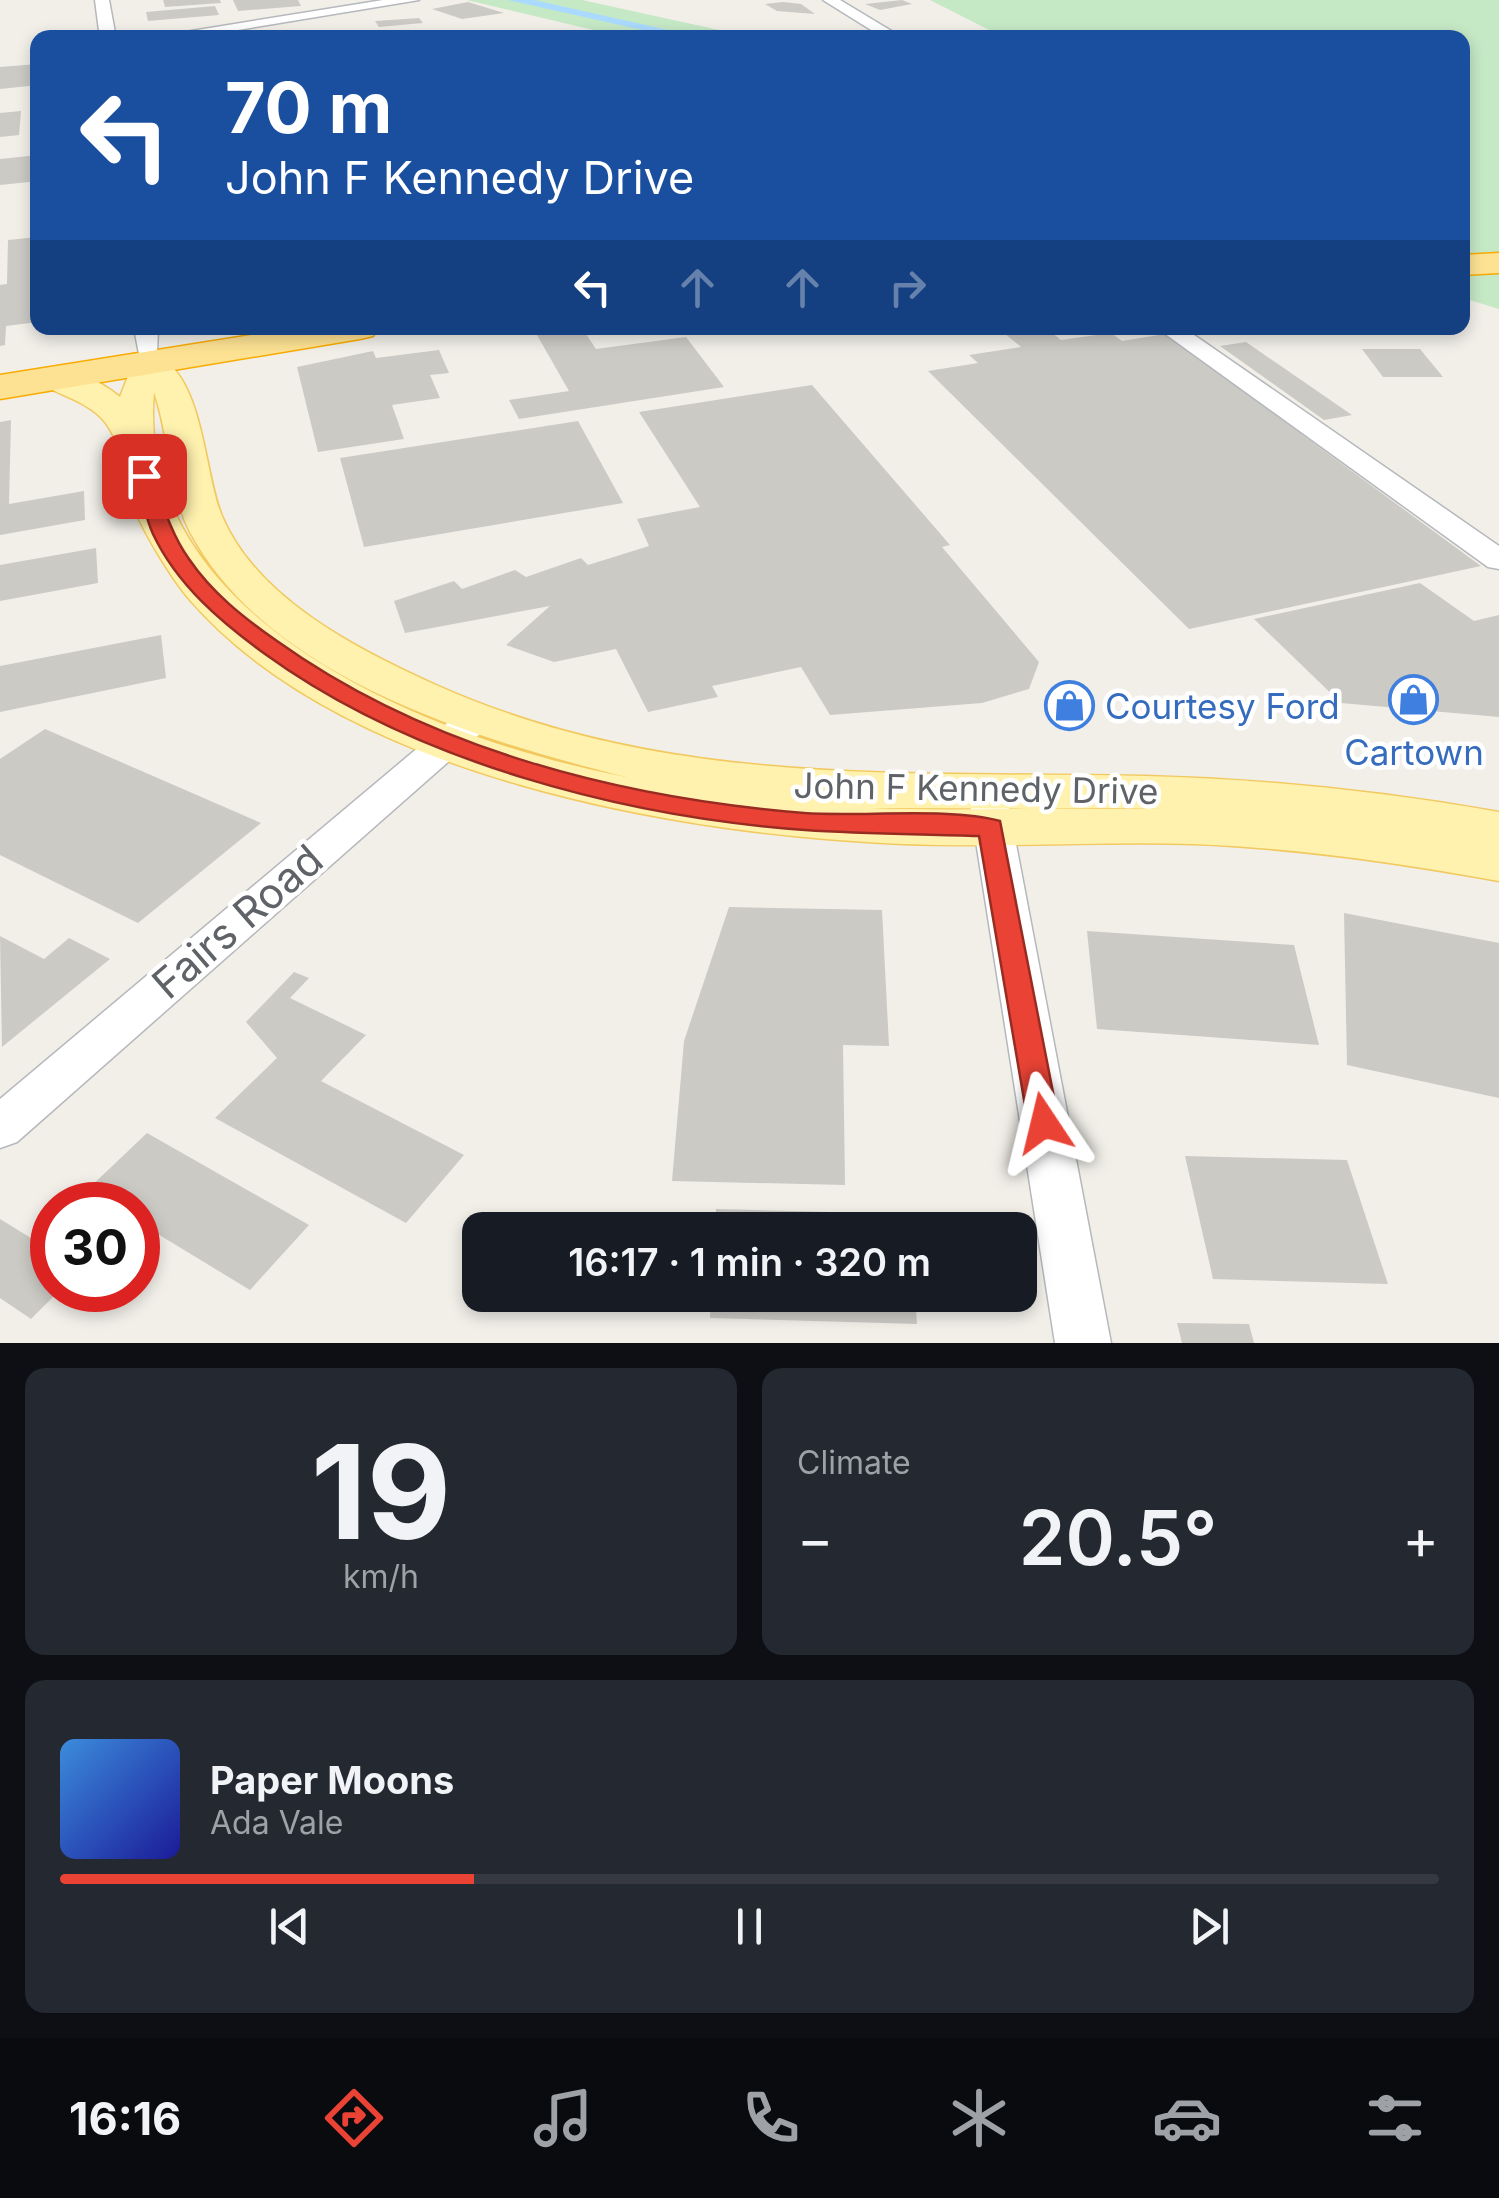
<!DOCTYPE html>
<html lang="en">
<head>
<meta charset="utf-8">
<style>
	body { margin:0; font-family:Inter,sans-serif; background:#242831; color:#f1f3f6; height:100vh; display:flex; flex-direction:column; font-size:38px; white-space:nowrap }
	* { box-sizing:border-box; margin:0 }
	p { font-size:32px; color:#9ea1a6 }
	.icon { flex:none; width:55px; height:55px; fill:none; stroke:currentColor; stroke-width:2; stroke-linecap:round; stroke-linejoin:round }
	.map { position:relative; height:1343px; overflow:hidden }
	.drawer { display:flex; flex-direction:column; gap:25px; padding:25px; background:#0d0f14; flex:1 }
	.drawer>* { flex:none }
	.hud { position:absolute; left:30px; top:30px; width:1440px; height:305px; border-radius:20px; box-shadow:0 5px 15px #0003; background:#1a4fa0; color:#fff; overflow:hidden }
	.speed { position:absolute; left:30px; top:1182px; display:flex; gap:20px; font-size:50px; font-weight:700; text-align:center }
	.speed>* { display:grid; place-content:center; width:130px; height:130px; border-radius:50%; background:#171b24; box-shadow:0 5px 15px #0003; line-height:1 }
	.speed .limit { border:15px solid #d22; background:#fff; color:#111 }
	.pin { position:absolute; display:grid; place-items:center; width:85px; height:85px; color:#fff; margin:-42px; border-radius:20px; box-shadow:0 5px 15px #0006 }
	.me { position:absolute; width:110px; margin:-55px; rotate:350deg; stroke-linejoin:round; filter:drop-shadow(0 0 8px #0008) }
	.turn { display:flex; align-items:center; gap:35px; height:210px; padding:0 30px; font-size:45px }
	.turn .icon { width:130px; height:130px; stroke-width:2.5 }
	.turn b { display:block; font-size:70px; line-height:85px }
	.lanes { display:flex; align-items:center; height:95px; padding:0 30px; background:#0003; justify-content:center; gap:50px; direction:ltr }
	.lanes .off { opacity:.35 }
	.big { font-size:75px; font-weight:600; line-height:1.1 }
	.drawer .tile { flex:1; display:flex; flex-direction:column; justify-content:center; gap:15px; min-width:0; padding:0 35px; border-radius:20px; background:#242831 }
	.drawer .dial { align-items:center; gap:0 }
	.dial b { font-size:130px; line-height:1 }
	.song { display:flex; align-items:center; gap:30px }
	.cover { width:120px; height:120px; border-radius:15px; background:linear-gradient(135deg,hsl(210 70% 55%),hsl(240 70% 35%)) }
	.played { height:10px; border-radius:5px; background:linear-gradient(90deg,#ea4335 30%,#363941 30%) }
	.keys { display:flex; justify-content:space-around; direction:ltr }
	.heat { display:flex; justify-content:space-between; align-items:center; font-size:55px; direction:ltr }
	.drawer .tiles { flex:1; display:grid; gap:25px; grid-template-columns:1fr 1fr }
	.tile:last-child { grid-column:span 2 }
	.trip { position:absolute; left:462px; top:1212px; width:575px; height:100px; border-radius:20px; background:#171b24; box-shadow:0 5px 15px #0003; font-weight:600; line-height:100px; text-align:center }
	.tab-bar { display:flex; height:160px; justify-content:space-around; align-items:center; background:#090b0e; color:#9ea1a6 }
	.tab-bar .icon { width:70px; height:70px }
	.tab-bar .active { color:#ea4335 }
	.tab-bar b { font-size:45px; color:#f1f3f6 }
	.map>svg:first-child { display:block }
</style>
</head>
<body>
<div class="map">
<svg width="1499" height="1343" viewBox="0 0 1499 1343">
	<rect width="100%" height="100%" fill="#f1efe8"/>
	<path fill="#c5e8c5" d="M 467,0 L 582,0 L 751,37 L 623,37 Z
		M 930,0 L 1499,0 L 1499,309 L 1463,298 L 1462,38 L 1003,37 Z"/>
	<path fill="#aadaff" d="M 508,0 L 534,0 L 699,37 L 674,37 Z"/>
	<path fill="#cccac5" d="M 163,0 L 220,0 L 221,3 L 165,7 Z
		M 233,0 L 298,0 L 301,6 L 238,11 Z
		M 902,0 L 912,4 L 880,10 L 865,4 Z
		M 468,2 L 504,13 L 462,19 L 432,9 Z
		M 783,2 L 801,4 L 815,14 L 777,11 L 765,4 Z
		M 215,6 L 219,15 L 148,21 L 146,12 Z
		M 419,18 L 423,23 L 379,27 L 375,21 Z
		M 38,64 L 38,85 L 0,89 L 0,67 Z
		M 21,111 L 19,135 L 0,137 L 0,113 Z
		M 38,155 L 38,181 L 0,185 L 0,159 Z
		M 38,237 L 38,322 L 6,326 L 5,345 L 0,346 L 0,285 L 7,284 L 8,240 Z
		M 533,328 L 582,328 L 596,349 L 686,337 L 724,387 L 519,419 L 509,400 L 569,391 Z
		M 998,328 L 1046,328 L 1061,340 L 1111,333 L 1122,341 L 1165,334 L 1481,566 L 1189,629 L 928,371 L 978,363 L 969,355 L 1021,347 Z
		M 1246,342 L 1352,415 L 1324,420 L 1220,346 Z
		M 1362,349 L 1420,349 L 1443,377 L 1383,377 Z
		M 439,350 L 449,373 L 430,375 L 440,398 L 392,405 L 404,439 L 318,452 L 297,367 L 373,351 L 376,358 Z
		M 812,385 L 950,545 L 942,547 L 1039,662 L 1029,689 L 982,703 L 830,715 L 801,667 L 712,686 L 718,697 L 648,712 L 616,649 L 554,662 L 506,645 L 550,606 L 405,633 L 394,601 L 454,581 L 462,589 L 515,570 L 526,577 L 581,558 L 588,565 L 649,546 L 637,519 L 700,507 L 639,412 Z
		M 11,420 L 9,504 L 84,491 L 85,520 L 0,535 L 0,422 Z
		M 578,421 L 623,503 L 364,547 L 340,458 Z
		M 96,548 L 98,583 L 0,601 L 0,565 Z
		M 1420,583 L 1474,621 L 1499,615 L 1499,717 L 1341,703 L 1254,619 Z
		M 161,635 L 166,678 L 0,712 L 0,666 Z
		M 45,729 L 261,823 L 138,923 L 0,855 L 0,759 Z
		M 729,907 L 882,910 L 889,1046 L 843,1045 L 845,1185 L 672,1181 L 684,1041 Z
		M 1344,913 L 1499,943 L 1499,1098 L 1347,1065 Z
		M 1087,931 L 1294,945 L 1319,1045 L 1097,1029 Z
		M 0,936 L 44,959 L 69,938 L 110,959 L 2,1047 Z
		M 294,972 L 309,978 L 290,998 L 366,1035 L 321,1081 L 464,1155 L 406,1223 L 215,1118 L 277,1058 L 246,1022 Z
		M 147,1133 L 309,1225 L 250,1290 L 138,1222 L 138,1205 L 108,1205 L 86,1191 Z
		M 1185,1156 L 1347,1160 L 1388,1284 L 1213,1279 Z
		M 716,1209 L 911,1214 L 912,1230 L 715,1230 Z
		M 0,1219 L 52,1251 L 52,1290 L 60,1290 L 31,1319 L 0,1298 Z
		M 711,1295 L 915,1295 L 917,1324 L 710,1318 Z
		M 1177,1323 L 1249,1324 L 1254,1343 L 1182,1343 Z"/>
	<g fill="none" stroke-linecap="round" stroke-linejoin="round">
		<defs>
			<path id="minor" d="M 95,0 L 109,0 L 116,38 L 100,38 Z
				M 383,0 L 419,0 L 189,38 L 148,38 Z
				M 823,0 L 840,0 L 903,38 L 884,38 Z
				M 134,328 L 158,328 L 157,354 L 139,354 Z
				M 1157,328 L 1184,328 L 1499,546 L 1499,569 L 1488,567 Z
				M 477,706 L 490,709 L 495,717 L 490,725 L 17,1142 L 0,1148 L 0,1099 L 464,709 Z
				M 988,784 L 1002,788 L 1007,797 L 1111,1343 L 1055,1343 L 969,797 L 974,788 Z"/>
			<path id="major" d="M 149,353 C 204,367 203,472 222,516 C 257,599 358,650 436,685 C 666,788 901,771 1145,776 C 1264,779 1382,791 1499,812 L 1499,881 C 1398,863 1297,848 1194,844 C 1098,841 1001,848 904,844 C 680,835 344,777 190,600 C 171,578 140,527 131,500 C 122,474 123,445 105,422 C 86,398 47,393 37,379 L 42,372 C 69,365 99,380 120,397 L 133,363 ZM 154,392 C 170,438 168,489 190,532 C 268,679 477,739 626,777 C 442,742 133,624 154,392 ZM 869,808 C 967,812 1065,806 1163,809 Z"/>
			<path id="highway" d="M 1499,253 L 1499,273 L 1462,275 L 1462,255 Z
				M 295,328 L 378,328 L 373,336 L 360,339 L 0,399 L 0,375 Z"/>
		</defs>
		<use href="#minor" stroke="#b5b8bc" stroke-width="3"/>
		<use href="#major" stroke="#f2c960" stroke-width="3"/>
		<use href="#highway" stroke="#f9ab00" stroke-width="3"/>
		<use href="#minor" fill="#fff" fill-rule="evenodd"/>
		<use href="#major" fill="#fff2af" fill-rule="evenodd"/>
		<use href="#highway" fill="#fde293" fill-rule="evenodd"/>
	</g>
	<path fill="#ea4335" stroke="#982c22" stroke-width="2.5" d="M 144,470 L 153,476 C 163,505 171,534 189,559 C 212,593 244,618 277,641 C 428,749 620,798 804,813 C 860,817 950,807 1000,821 L 1059,1123 L 1055,1132 L 1044,1136 L 1032,1132 L 1028,1123 L 979,836 C 922,834 863,834 805,830 C 624,817 414,762 265,654 C 221,622 177,585 153,534 C 145,516 141,495 135,476 Z"/>
	<defs>
		<symbol id="shop-ring" viewBox="-11 -11 22 22"><circle r="9.5" fill="#fff" stroke="#3f7fe0" stroke-width="1.5"/><path d="M-5-2.5h2.3a2.7 3.5 0 0 1 5.4 0H5L5.5 6h-11ZM-1.5-2.5h3a1.5 2.3 0 0 0-3 0Z" fill="#3f7fe0"/></symbol>
	</defs>
	<g fill-rule="evenodd">
		<use href="#shop-ring" x="1386" y="672" width="55" height="55"/>
		<use href="#shop-ring" x="1042" y="678" width="55" height="55"/>
	</g>
	<g text-anchor="middle" dominant-baseline="central" stroke-width="9" stroke-linejoin="round" paint-order="stroke">
		<g font-size="35" fill="#366cbe" stroke="#fff" text-anchor="start">
			<text x="1105" y="706">Courtesy Ford</text>
			<text x="1414" y="752" text-anchor="middle">Cartown</text>
		</g>
		<g font-size="35" fill="#5f6368" stroke="#fff">
			<text transform="translate(976 788) rotate(1)">John F Kennedy Drive</text>
		</g>
		<g font-size="42" fill="#5f6368" stroke="#fff">
			<text transform="translate(237 921) rotate(-41)">Fairs Road</text>
		</g>
	</g>
</svg>
<div class="speed"><div class="limit">30</div></div>
<div class="pin" style="left:144px;top:476px;background:#d93025"><svg class="icon" aria-label="arrive" viewBox="0 0 24 24"><path d="M6 21V4h12l-3 4 3 4H6"/></svg></div>
<svg class="me" style="left:1044px;top:1123px" viewBox="-20 -20 40 40"><path d="M0-17L14 15 0 8-14 15z" fill="#ea4335" stroke="#fff" stroke-width="4"/></svg>
<div class="trip">16:17 · 1 min · 320 m</div>
<div class="hud">
<div class="turn"><svg class="icon" aria-label="left" viewBox="0 0 24 24"><path d="M17 20v-9H6M10 6l-5 5 5 5"/></svg><div><b>70 m</b>John F Kennedy Drive</div></div>
<div class="lanes"><svg class="icon" aria-label="left" viewBox="0 0 24 24"><path d="M17 20v-9H6M10 6l-5 5 5 5"/></svg><svg class="icon off" aria-label="ahead" viewBox="0 0 24 24"><path d="M12 20V5M6 11l6-6 6 6"/></svg><svg class="icon off" aria-label="ahead" viewBox="0 0 24 24"><path d="M12 20V5M6 11l6-6 6 6"/></svg><svg class="icon off" aria-label="right" viewBox="0 0 24 24"><path d="M7 20v-9h11M14 6l5 5-5 5"/></svg></div>
</div>
</div>
<section class="drawer">
<div class="tiles">
<div class="tile dial"><b>19</b><p>km/h</p></div>
<div class="tile"><p>Climate</p>
<div class="heat"><a>−</a><b class="big">20.5°</b><a>+</a></div>
</div>
<div class="tile">
<div class="song"><i class="cover"></i><div><b>Paper Moons</b><p>Ada Vale</p></div></div>
<div class="played"></div>
<div class="keys"><svg class="icon" aria-label="previous" viewBox="0 0 24 24"><path d="M18 5L8 12l10 7zM5 5v14"/></svg><svg class="icon" aria-label="pause" viewBox="0 0 24 24"><path d="M8 5v14M16 5v14"/></svg><svg class="icon" aria-label="next" viewBox="0 0 24 24"><path d="M6 5l10 7-10 7zM19 5v14"/></svg></div>
</div>
</div>
</section>
<nav class="tab-bar">
<b>16:16</b>
<svg class="icon active" aria-label="directions" viewBox="0 0 24 24"><path d="M12 3l9 9-9 9-9-9zM9 14v-3h6M13 9l2 2-2 2"/></svg>
<svg class="icon" aria-label="music" viewBox="0 0 24 24"><path d="M9 18V5l10-2v13"/><circle cx="6" cy="18" r="3"/><circle cx="16" cy="16" r="3"/></svg>
<svg class="icon" aria-label="phone" viewBox="0 0 24 24"><path d="M5 4h4l2 5-3 2q2 4 5 5l2-3 5 2v4C11 20 4 13 5 4z"/></svg>
<svg class="icon" aria-label="climate" viewBox="0 0 24 24"><path d="M12 3v18M4 7l16 10M4 17L20 7"/></svg>
<svg class="icon" aria-label="car" viewBox="0 0 24 24"><path d="M5 17H2v-5l4-1 3-4h7l3 4 3 1v5h-3M9 17h6M6 11h13"/><circle cx="7" cy="17" r="2"/><circle cx="17" cy="17" r="2"/></svg>
<svg class="icon" aria-label="filters" viewBox="0 0 24 24"><path d="M4 7h16M4 17h16"/><circle cx="9" cy="7" r="2"/><circle cx="15" cy="17" r="2"/></svg>
</nav>
</body>
</html>
